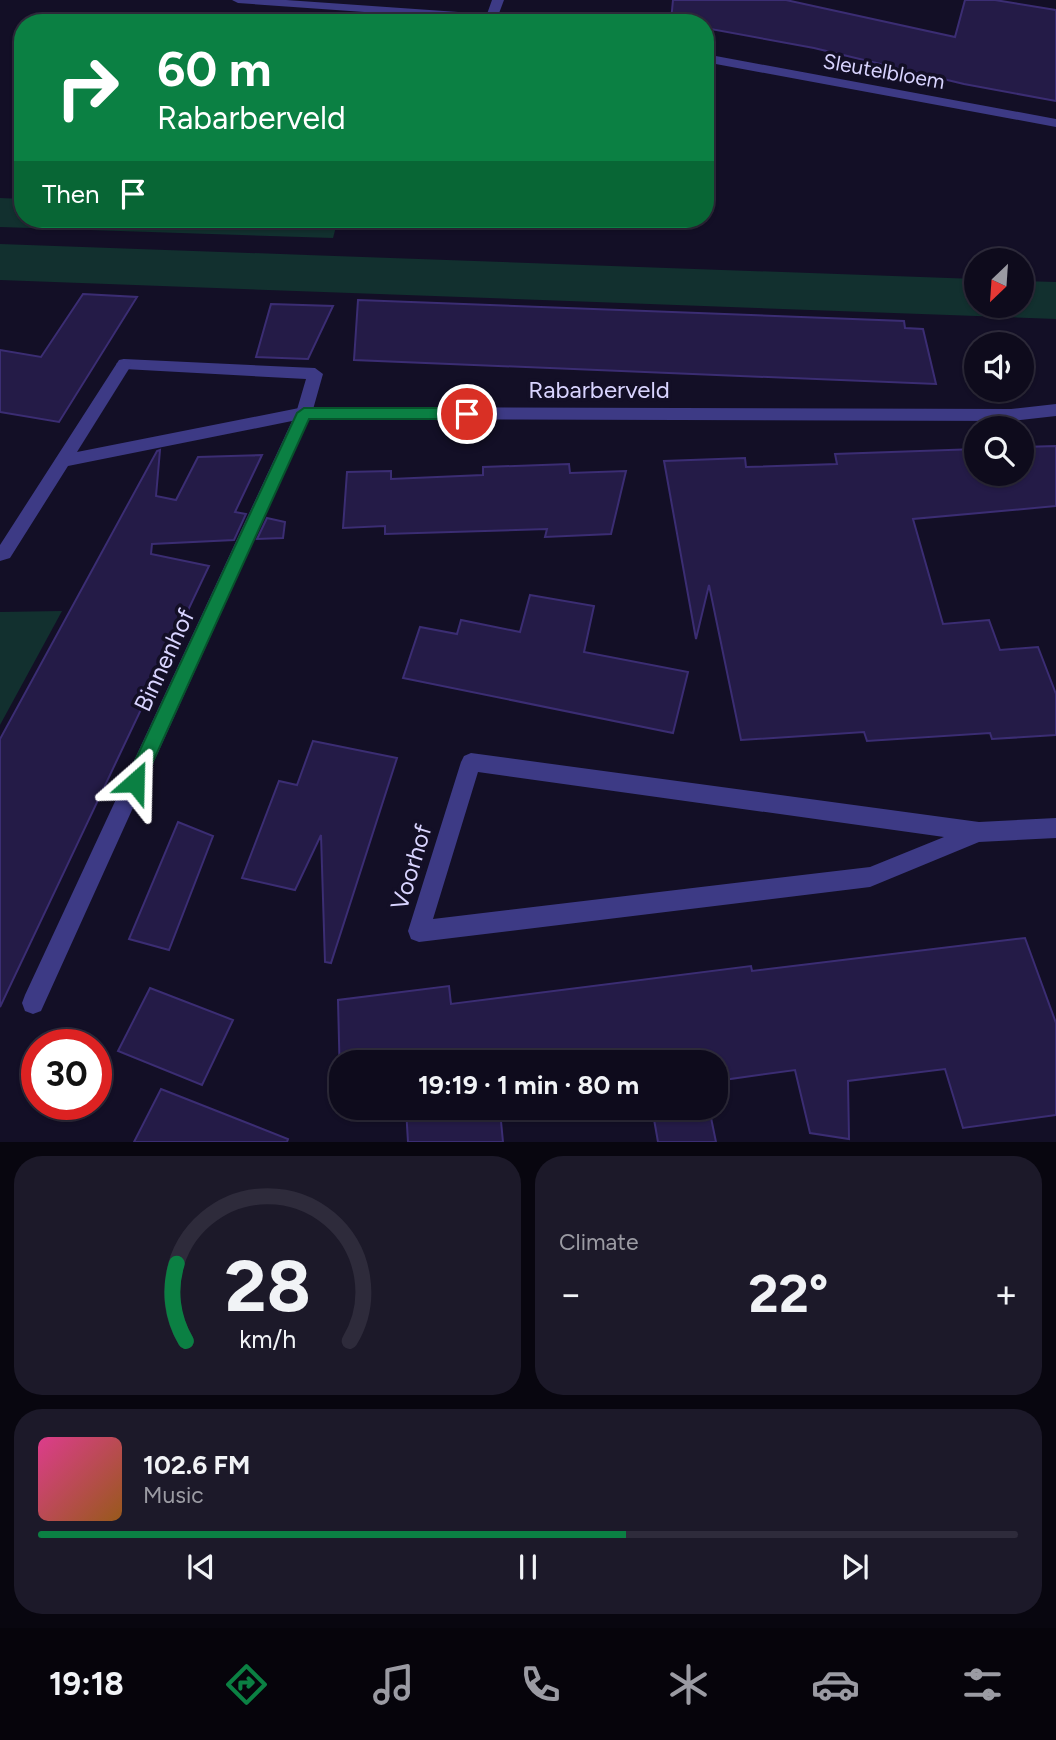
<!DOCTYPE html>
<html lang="en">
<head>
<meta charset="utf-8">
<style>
	body { margin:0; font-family:Figtree,sans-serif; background:#1c1929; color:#f1f3f6; height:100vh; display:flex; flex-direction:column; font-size:26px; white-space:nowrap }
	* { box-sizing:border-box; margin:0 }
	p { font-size:23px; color:#9b9ba3 }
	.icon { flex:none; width:38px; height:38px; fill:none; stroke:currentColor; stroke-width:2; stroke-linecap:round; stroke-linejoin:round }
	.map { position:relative; height:1142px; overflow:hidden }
	.details { display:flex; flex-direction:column; gap:14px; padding:14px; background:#08060f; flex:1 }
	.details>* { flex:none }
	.top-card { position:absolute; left:14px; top:14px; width:700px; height:214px; border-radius:28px; box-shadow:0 2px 5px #0004,0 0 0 2px #2e2b3b; background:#0b8043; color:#fff; overflow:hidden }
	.needle { width:46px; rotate:205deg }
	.fabs { position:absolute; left:964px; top:248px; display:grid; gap:14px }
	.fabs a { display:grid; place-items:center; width:70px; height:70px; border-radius:50%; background:#0e0b1c; box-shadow:0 2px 5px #0004,0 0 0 2px #2e2b3b; font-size:35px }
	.speed { position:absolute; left:21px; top:1029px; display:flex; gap:14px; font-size:35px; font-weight:700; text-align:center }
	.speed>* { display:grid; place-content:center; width:91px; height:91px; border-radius:50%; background:#0e0b1c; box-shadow:0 2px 5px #0004,0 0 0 2px #2e2b3b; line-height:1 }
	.speed .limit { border:10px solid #d22; background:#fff; color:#111 }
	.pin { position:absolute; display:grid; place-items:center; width:60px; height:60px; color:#fff; margin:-30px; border:4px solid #fff; border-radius:50%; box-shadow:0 2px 7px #0007 }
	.me { position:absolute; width:77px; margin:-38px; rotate:25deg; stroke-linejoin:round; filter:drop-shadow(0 0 5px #0008) }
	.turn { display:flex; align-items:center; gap:24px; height:147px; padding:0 28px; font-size:32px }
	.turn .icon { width:91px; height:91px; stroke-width:2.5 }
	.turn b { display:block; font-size:49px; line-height:60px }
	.then { display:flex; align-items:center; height:66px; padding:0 28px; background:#0003; gap:14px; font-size:26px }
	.big { font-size:52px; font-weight:700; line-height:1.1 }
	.details .tile { flex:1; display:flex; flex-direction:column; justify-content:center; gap:10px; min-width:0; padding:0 24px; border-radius:28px; background:#1c1929 }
	.details .dial { align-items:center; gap:0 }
	.dial svg { height:182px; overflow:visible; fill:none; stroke:#2e2b3b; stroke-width:7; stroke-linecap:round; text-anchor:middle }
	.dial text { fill:#f1f3f6; stroke:none }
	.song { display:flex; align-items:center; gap:21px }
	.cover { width:84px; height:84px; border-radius:10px; background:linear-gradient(135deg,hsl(330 70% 55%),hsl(30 70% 35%)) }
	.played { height:7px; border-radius:4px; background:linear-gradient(90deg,#0b8043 60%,#2e2b3b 60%) }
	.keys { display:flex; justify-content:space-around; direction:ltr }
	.heat { display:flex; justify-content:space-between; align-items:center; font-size:38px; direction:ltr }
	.details .tiles { flex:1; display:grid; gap:14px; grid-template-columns:1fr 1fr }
	.tile:last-child { grid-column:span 2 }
	.trip { position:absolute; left:329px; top:1050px; width:399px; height:70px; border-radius:28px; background:#0e0b1c; box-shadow:0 2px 5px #0004,0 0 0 2px #2e2b3b; font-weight:700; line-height:70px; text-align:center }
	.dock { display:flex; height:112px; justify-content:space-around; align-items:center; background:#06040b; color:#9b9ba3 }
	.dock .icon { width:49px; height:49px }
	.dock .selected { color:#0b8043 }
	.dock b { font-size:32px; color:#f1f3f6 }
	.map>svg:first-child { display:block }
</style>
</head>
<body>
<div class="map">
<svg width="1056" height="1142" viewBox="0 0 1056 1142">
	<rect width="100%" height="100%" fill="#130f26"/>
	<path fill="#12302f" d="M 0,198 L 23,199 L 23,219 L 338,219 L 333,238 L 0,227 Z
		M 0,244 L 976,279 L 976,306 L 1022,306 L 1022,281 L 1056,282 L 1056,319 L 0,280 Z
		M 62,611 L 0,725 L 0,612 Z"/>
	<path fill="#241b47" stroke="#3b2d73" stroke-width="2" d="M 673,0 L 786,0 L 955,37 L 965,0 L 995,0 L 1056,10 L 1056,101 L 964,84 L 814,48 L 705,28 L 705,23 L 671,21 Z
		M 83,294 L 137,297 L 59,422 L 0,412 L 0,350 L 41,357 Z
		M 358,300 L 904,321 L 905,328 L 923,329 L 936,384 L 354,360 Z
		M 271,304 L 333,306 L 308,359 L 256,357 Z
		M 1056,446 L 1056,506 L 913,519 L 943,624 L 989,620 L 1000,650 L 1038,647 L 1056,694 L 1056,735 L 992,739 L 990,733 L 867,741 L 864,732 L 741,740 L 709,585 L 696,639 L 664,461 L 745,458 L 746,467 L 837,464 L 835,454 L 976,449 L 976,474 L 1022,474 L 1022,447 Z
		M 160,450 L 156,496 L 176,500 L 198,457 L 262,455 L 235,512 L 246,514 L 234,540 L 152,544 L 151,554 L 209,566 L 0,1007 L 0,739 L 157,451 Z
		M 569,464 L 570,473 L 626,471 L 611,534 L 545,537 L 547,529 L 385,534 L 385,526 L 343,528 L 347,472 L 391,471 L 391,479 L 483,475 L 483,467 Z
		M 267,518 L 285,522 L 283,538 L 257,539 Z
		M 530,595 L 594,606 L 584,652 L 688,672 L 673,733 L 403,678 L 420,627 L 457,634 L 461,620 L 520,632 Z
		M 313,741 L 397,758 L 331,963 L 325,962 L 321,835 L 295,890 L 242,878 L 279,781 L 297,785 Z
		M 178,822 L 213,836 L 169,950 L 129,939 Z
		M 1025,938 L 1056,1023 L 1056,1115 L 963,1128 L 945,1069 L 848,1081 L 849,1139 L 810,1133 L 795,1070 L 716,1081 L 716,1062 L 341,1062 L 340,1081 L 338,1000 L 449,986 L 451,1004 L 751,966 L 752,971 Z
		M 150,988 L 233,1020 L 202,1085 L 118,1051 Z
		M 161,1089 L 288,1139 L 287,1142 L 134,1142 Z
		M 406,1108 L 527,1108 L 500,1111 L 503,1142 L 408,1142 Z
		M 652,1108 L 709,1108 L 716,1142 L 658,1142 Z"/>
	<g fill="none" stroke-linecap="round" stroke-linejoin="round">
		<path fill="#3d3a85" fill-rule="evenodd" d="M 124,359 L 315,368 L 323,374 L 312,413 L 304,419 L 296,413 L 306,379 L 124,369 L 116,364 Z"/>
		<path fill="#3d3a85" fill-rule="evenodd" d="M 232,0 L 286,0 L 487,14 L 492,0 L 504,0 L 498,16 L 520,23 L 238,3 Z
			M 705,54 L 1056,119 L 1056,127 L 705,62 Z
			M 124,359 L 132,364 L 77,452 L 304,407 L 1011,409 L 1056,404 L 1056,416 L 1011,421 L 309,419 L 41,1011 L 33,1014 L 25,1011 L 22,1003 L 25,995 L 292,421 L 68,466 L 10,558 L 0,561 L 0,545 L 119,360 Z
			M 471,753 L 979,822 L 1056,818 L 1056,838 L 979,842 L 870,887 L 419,942 L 411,939 L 408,931 L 461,762 L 464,756 ZM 478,772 L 944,837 L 870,867 L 433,919 Z"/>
	</g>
	<path fill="#0b8043" stroke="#07532c" stroke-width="2" d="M 304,408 L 467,408 L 474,414 L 467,419 L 309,419 L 141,788 L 135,790 L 128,788 L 126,782 L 128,776 L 297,413 Z"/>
	<g text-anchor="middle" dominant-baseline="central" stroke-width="7" stroke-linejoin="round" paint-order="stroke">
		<g font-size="21" fill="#d9d4ff" stroke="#130f26">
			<text transform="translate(884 71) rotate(10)">Sleutelbloem</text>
		</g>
		<g font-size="24" fill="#d9d4ff" stroke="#130f26">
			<text x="599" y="389">Rabarberveld</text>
			<text transform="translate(164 660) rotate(-65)">Binnenhof</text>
			<text transform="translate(411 867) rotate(-73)">Voorhof</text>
		</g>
	</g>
</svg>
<div class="fabs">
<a><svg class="needle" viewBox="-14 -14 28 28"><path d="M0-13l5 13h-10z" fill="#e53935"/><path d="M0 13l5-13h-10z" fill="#9b9ba3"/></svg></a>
<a><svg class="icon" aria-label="sound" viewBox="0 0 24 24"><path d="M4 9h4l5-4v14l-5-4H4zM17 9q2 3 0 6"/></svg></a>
<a><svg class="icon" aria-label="search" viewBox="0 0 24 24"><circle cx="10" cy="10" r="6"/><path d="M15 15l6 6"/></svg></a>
</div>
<div class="speed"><div class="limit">30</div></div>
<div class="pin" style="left:467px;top:414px;background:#d93025"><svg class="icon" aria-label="arrive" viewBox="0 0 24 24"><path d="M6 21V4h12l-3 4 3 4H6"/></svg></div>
<svg class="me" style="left:135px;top:782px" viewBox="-20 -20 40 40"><path d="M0-17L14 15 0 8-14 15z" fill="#0b8043" stroke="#fff" stroke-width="4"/></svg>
<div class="trip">19:19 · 1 min · 80 m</div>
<div class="top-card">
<div class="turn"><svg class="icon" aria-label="right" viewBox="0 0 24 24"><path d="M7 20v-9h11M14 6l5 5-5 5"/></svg><div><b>60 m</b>Rabarberveld</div></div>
<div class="then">Then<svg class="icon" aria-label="arrive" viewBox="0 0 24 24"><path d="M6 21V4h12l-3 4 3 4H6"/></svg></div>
</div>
</div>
<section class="details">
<div class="tiles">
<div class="tile dial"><svg viewBox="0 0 100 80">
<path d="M14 69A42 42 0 1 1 86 69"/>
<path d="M14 69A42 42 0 0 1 10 35" stroke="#0b8043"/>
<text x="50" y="56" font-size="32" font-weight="700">28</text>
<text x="50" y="72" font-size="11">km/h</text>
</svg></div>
<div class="tile"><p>Climate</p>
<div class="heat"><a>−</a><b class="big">22°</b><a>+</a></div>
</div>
<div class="tile">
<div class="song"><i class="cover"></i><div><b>102.6 FM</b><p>Music</p></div></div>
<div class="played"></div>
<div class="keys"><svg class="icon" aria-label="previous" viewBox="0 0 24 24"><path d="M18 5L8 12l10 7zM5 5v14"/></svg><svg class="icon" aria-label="pause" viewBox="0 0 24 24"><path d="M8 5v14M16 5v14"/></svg><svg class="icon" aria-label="next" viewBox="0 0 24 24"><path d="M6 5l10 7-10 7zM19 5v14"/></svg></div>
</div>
</div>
</section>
<nav class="dock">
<b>19:18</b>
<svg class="icon selected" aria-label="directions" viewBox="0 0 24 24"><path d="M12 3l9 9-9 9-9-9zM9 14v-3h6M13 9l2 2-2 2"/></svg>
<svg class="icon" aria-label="music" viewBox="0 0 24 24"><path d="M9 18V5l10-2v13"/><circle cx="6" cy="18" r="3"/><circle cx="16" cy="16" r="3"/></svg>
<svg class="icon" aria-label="phone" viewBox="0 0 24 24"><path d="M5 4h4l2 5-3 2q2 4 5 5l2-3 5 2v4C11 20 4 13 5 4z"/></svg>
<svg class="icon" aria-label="climate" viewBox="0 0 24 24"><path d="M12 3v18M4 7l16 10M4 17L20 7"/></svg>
<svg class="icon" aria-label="car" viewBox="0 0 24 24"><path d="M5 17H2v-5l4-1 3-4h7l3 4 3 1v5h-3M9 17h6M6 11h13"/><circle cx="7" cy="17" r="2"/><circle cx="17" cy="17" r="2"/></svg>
<svg class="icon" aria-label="filters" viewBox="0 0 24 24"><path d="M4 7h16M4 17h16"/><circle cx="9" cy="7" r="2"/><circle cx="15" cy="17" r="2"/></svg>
</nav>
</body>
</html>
